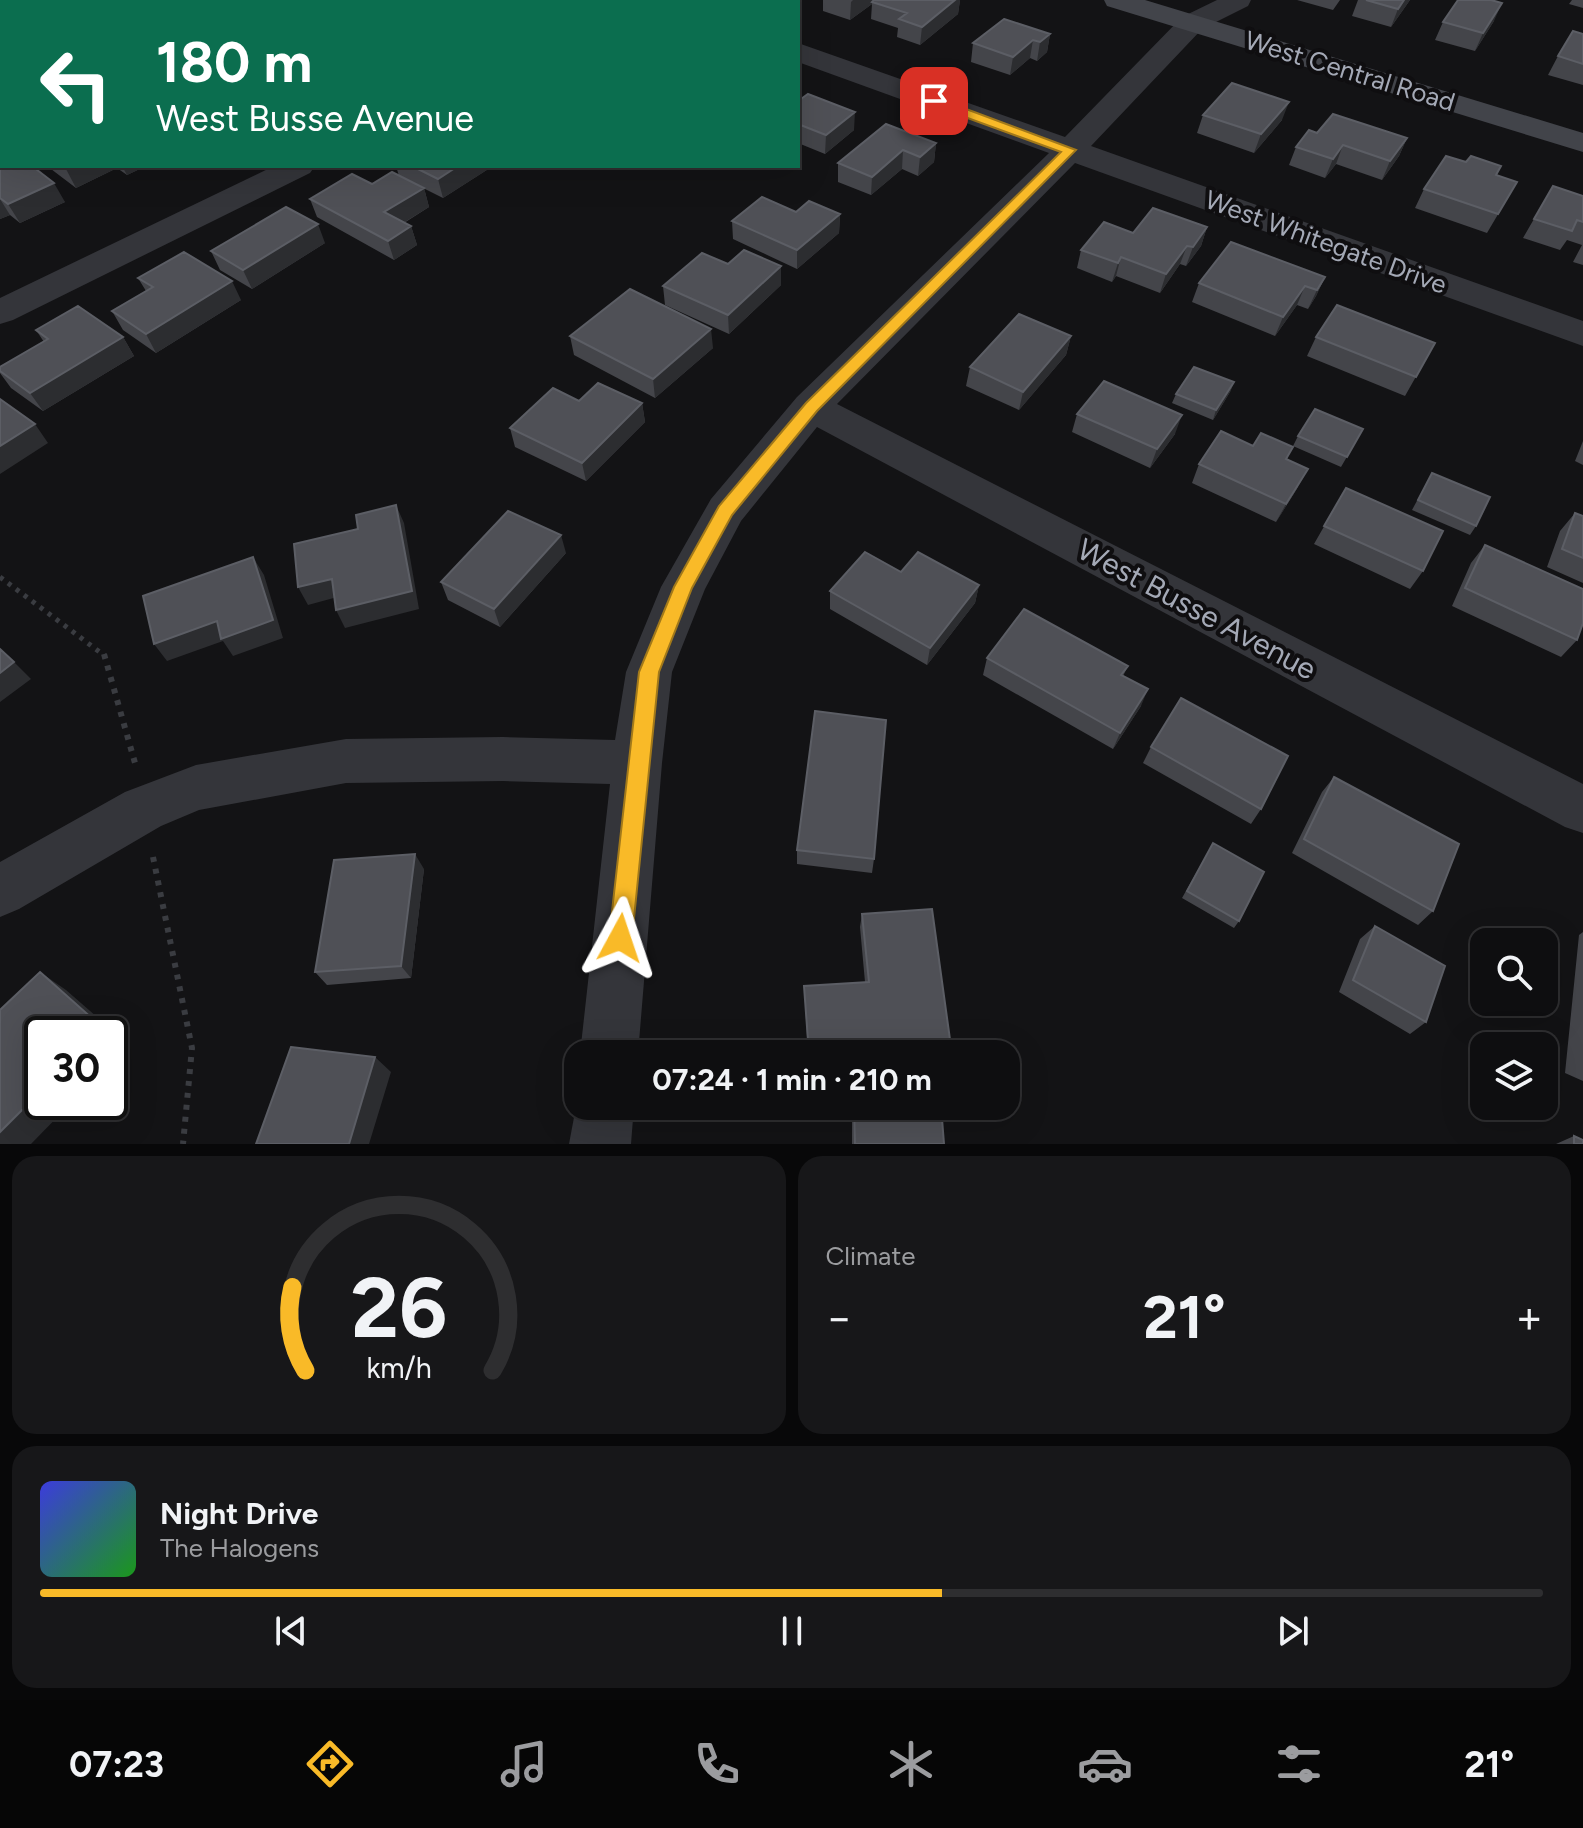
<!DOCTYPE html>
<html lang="en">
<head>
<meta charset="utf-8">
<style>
	body { margin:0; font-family:Figtree,sans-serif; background:#171719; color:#f1f3f6; height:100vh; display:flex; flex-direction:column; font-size:30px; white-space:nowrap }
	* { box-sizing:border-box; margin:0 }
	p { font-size:26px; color:#9b9c9f }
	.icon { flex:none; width:44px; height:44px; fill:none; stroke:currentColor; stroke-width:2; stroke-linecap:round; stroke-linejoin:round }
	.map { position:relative; height:1144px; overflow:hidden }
	.panel { display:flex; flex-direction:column; gap:12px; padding:12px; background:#080809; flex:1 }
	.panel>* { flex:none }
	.top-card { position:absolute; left:0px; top:0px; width:800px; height:168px; box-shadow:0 8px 32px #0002,0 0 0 2px #2e2e30; background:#0b6e4f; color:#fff; overflow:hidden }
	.controls { position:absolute; left:1470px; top:928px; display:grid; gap:16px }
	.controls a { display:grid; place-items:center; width:88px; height:88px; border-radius:16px; background:#0e0e10; box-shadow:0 8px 32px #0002,0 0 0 2px #2e2e30; font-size:40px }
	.speed { position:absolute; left:24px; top:1016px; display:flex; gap:16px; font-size:40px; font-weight:700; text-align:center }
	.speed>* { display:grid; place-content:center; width:104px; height:104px; border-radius:50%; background:#0e0e10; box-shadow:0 8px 32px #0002,0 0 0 2px #2e2e30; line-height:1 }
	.speed .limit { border:4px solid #111; border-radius:12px; background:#fff; color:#111 }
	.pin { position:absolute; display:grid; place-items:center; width:68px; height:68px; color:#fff; margin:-34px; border-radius:16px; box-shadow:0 4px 12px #0006 }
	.me { position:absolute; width:88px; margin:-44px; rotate:5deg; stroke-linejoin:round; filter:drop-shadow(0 0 6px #0008) }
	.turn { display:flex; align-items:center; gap:28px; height:168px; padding:0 24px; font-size:36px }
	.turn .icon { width:104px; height:104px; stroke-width:2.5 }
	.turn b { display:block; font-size:56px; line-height:68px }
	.big { font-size:60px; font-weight:700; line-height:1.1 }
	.panel .widget { flex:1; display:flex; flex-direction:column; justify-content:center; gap:12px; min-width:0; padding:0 28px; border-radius:24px; background:#171719 }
	.panel .dial { align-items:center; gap:0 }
	.dial svg { height:208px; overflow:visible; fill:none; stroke:#2e2e30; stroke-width:7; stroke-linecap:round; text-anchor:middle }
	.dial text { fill:#f1f3f6; stroke:none }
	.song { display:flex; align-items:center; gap:24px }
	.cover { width:96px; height:96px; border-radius:12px; background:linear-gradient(135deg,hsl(240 70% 55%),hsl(120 70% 35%)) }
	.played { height:8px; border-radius:4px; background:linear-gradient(90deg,#f9ba28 60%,#2e2e30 60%) }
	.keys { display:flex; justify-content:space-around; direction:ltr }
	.heat { display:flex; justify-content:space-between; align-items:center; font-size:44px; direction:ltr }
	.panel .tiles { flex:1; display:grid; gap:12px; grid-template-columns:1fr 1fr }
	.widget:last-child { grid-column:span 2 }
	.trip { position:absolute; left:564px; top:1040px; width:456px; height:80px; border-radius:24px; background:#0e0e10; box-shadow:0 8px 32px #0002,0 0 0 2px #2e2e30; font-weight:700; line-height:80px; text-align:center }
	.menu { display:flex; height:128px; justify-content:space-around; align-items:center; background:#060606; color:#9b9c9f }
	.menu .icon { width:56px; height:56px }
	.menu .current { color:#f9ba28 }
	.menu b { font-size:36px; color:#f1f3f6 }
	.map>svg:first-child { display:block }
</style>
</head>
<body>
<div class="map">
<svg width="1583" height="1144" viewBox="0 0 1583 1144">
	<rect width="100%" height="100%" fill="#131315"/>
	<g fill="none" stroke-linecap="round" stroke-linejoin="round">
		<path stroke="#3a3c41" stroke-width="5" stroke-dasharray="4 6" stroke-linecap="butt" d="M 0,577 L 105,656"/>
		<path stroke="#3a3c41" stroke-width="6" stroke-dasharray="5 7" stroke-linecap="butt" d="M 104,654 L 135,763
			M 153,857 L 192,1048 L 183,1144"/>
		<path fill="#34353a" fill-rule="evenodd" d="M 641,0 L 671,0 L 672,2 L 642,2 Z
			M 1217,0 L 1251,0 L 1248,6 L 1202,29 L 1091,146 L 1583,321 L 1583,346 L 1075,163 L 837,404 L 1583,784 L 1583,833 L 1565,827 L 817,427 L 741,521 L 705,589 L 672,672 L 662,763 L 638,1054 L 580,1054 L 610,784 L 503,781 L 346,783 L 199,810 L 161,826 L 19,909 L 0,917 L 0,862 L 125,792 L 196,765 L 346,739 L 503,737 L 615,740 L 626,672 L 661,587 L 711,499 L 797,397 L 1049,153 L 798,62 L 798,43 L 1065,137 L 1182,17 Z
			M 0,9 L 2,9 L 0,26 Z
			M 274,166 L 315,166 L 310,173 L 13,320 L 0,324 L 0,298 Z
			M 578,1096 L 578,1106 L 634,1106 L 631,1144 L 569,1144 Z"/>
		<path fill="#42444a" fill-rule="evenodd" d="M 1104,0 L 1145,0 L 1583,133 L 1583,152 L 1107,6 Z"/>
	</g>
	<path fill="#44454a" d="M 173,0 L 205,0 L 200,2 L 177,2 Z
		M 396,0 L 428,0 L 424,2 L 401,2 Z
		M 447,0 L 534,0 L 534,2 L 450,2 Z
		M 823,0 L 960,0 L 958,14 L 920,45 L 897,37 L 898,28 L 871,19 L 872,4 L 850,20 L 823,11 Z
		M 1297,0 L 1340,0 L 1333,10 Z
		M 1358,0 L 1410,0 L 1391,27 L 1352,16 Z
		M 1572,0 L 1583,0 L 1583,8 L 1569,4 Z
		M 1494,21 L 1475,51 L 1435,40 L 1443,22 Z
		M 1050,34 L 1047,52 L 1037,61 L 1030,58 L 1010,75 L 971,62 L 973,43 Z
		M 1583,34 L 1583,85 L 1548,75 L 1558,56 Z
		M 2,38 L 2,64 L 0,63 L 0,39 Z
		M 798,98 L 854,130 L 825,154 L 798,143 Z
		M 1203,115 L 1282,120 L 1254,153 L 1197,133 Z
		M 1317,133 L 1407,138 L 1399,156 L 1382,180 L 1336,164 L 1325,178 L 1289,165 L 1296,147 Z
		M 936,143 L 934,162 L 918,176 L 902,169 L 871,195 L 838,182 L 838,163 Z
		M 0,165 L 65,202 L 20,223 L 10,215 L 0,219 Z
		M 49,166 L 146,166 L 127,175 L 117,168 L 76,188 L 51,169 Z
		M 396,166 L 493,166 L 443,198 L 399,176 Z
		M 1496,175 L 1517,182 L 1487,233 L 1415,208 L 1424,189 Z
		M 372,184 L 424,188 L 429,207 L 404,223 L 411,226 L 417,245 L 394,260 L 317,217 L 310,199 Z
		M 1553,186 L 1583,196 L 1583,265 L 1573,262 L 1582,245 L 1567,240 L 1560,250 L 1523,238 Z
		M 796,212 L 840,214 L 839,233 L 797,269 L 733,239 L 732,221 Z
		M 1207,227 L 1201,246 L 1186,266 L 1180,264 L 1160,293 L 1116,276 L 1112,282 L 1077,268 L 1081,250 L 1133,233 Z
		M 325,243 L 252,289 L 220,270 L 211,251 Z
		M 728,264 L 781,285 L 729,334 L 665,305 L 663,286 Z
		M 1325,277 L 1316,296 L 1308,309 L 1297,305 L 1275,336 L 1192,302 L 1199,283 Z
		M 138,278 L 241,300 L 156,353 L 123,330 L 112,311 L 146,291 Z
		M 36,330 L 123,337 L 134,356 L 43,411 L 11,388 L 0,373 L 0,367 L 44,342 Z
		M 570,336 L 713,348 L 655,398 L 574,355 Z
		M 1071,336 L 1066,355 L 1019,410 L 966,386 L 970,367 Z
		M 1316,337 L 1435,343 L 1405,396 L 1307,356 Z
		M 1234,382 L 1230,392 L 1213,420 L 1172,403 L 1176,394 Z
		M 579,401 L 642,403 L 645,422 L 586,481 L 515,447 L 510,428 Z
		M 1077,414 L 1175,434 L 1150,468 L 1072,432 Z
		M 1363,429 L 1341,467 L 1293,446 L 1298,436 Z
		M 1583,441 L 1583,465 L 1575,461 Z
		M 1287,460 L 1298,487 L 1276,522 L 1192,483 L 1199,464 Z
		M 1432,473 L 1476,526 L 1470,535 L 1412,510 Z
		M 1346,488 L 1423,571 L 1410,589 L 1314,544 Z
		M 1575,513 L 1583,516 L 1583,583 L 1547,567 L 1560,531 Z
		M 1485,545 L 1577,640 L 1561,657 L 1452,606 L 1471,563 Z
		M 566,553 L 500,627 L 448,600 L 441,582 Z
		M 901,572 L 979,585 L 975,603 L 927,665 L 830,609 L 830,591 Z
		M 987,658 L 1128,666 L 1123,676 L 1141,706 L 1113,749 L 983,675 Z
		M 1151,747 L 1261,809 L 1251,824 L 1143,763 Z
		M 1334,777 L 1433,911 L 1418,925 L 1292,853 L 1322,792 Z
		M 1213,843 L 1239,921 L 1234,928 L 1182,898 Z
		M 797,850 L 874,859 L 872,873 L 797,864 Z
		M 424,869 L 411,978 L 327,985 L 315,972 Z
		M 862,914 L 952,1054 L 808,1054 L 804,986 L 865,982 L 860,927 Z
		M 1375,926 L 1426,1022 L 1410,1034 L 1339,992 L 1360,939 Z
		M 1583,932 L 1583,1081 L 1565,1073 L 1579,935 Z
		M 854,1106 L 944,1144 L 852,1144 L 852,1120 Z
		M 1574,1136 L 1583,1144 L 1556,1144 Z"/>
	<path fill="#2c2d30" d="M 151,0 L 167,0 L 168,2 L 152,2 Z
		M 186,0 L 205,0 L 200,2 L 187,2 Z
		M 413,0 L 428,0 L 424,2 L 413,2 Z
		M 505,0 L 534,0 L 534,2 L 500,2 Z
		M 853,0 L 877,0 L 872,2 L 872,4 L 850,20 L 851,2 Z
		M 955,0 L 960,0 L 958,14 L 920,45 L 922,27 Z
		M 1404,0 L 1410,0 L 1391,27 L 1398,9 Z
		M 1502,3 L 1494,21 L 1475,51 L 1483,33 Z
		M 1050,34 L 1047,52 L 1037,61 L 1040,42 Z
		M 1033,40 L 1030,58 L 1010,75 L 1013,57 Z
		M 0,78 L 2,81 L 2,89 L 0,90 Z
		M 1289,102 L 1282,120 L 1254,153 L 1261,134 Z
		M 855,112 L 854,130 L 825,154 L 826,135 Z
		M 1407,138 L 1399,156 L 1382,180 L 1390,161 Z
		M 936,143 L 934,162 L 918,176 L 920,157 Z
		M 1343,145 L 1336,164 L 1325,178 L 1333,159 Z
		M 903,150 L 902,169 L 871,195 L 872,177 Z
		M 72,166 L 116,166 L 117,168 L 76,188 L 66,169 Z
		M 122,166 L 146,166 L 127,175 Z
		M 458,166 L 493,166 L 443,198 L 438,179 Z
		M 54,183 L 65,202 L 20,223 L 8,204 Z
		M 424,188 L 429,207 L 390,231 L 384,212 Z
		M 0,199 L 10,215 L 0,219 Z
		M 840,214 L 839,233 L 797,269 L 797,250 Z
		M 318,224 L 325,243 L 252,289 L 243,270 Z
		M 411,226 L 417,245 L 394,260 L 388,241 Z
		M 1207,227 L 1201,246 L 1186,266 L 1193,247 Z
		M 1187,246 L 1180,264 L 1160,293 L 1166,274 Z
		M 1121,257 L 1116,276 L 1112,282 L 1118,263 Z
		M 781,266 L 781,285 L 729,334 L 728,315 Z
		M 1325,277 L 1316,296 L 1308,309 L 1317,290 Z
		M 232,281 L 241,300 L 156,353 L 146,334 Z
		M 1305,286 L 1297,305 L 1275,336 L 1283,317 Z
		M 711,329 L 713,348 L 655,398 L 653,379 Z
		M 1071,336 L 1066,355 L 1019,410 L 1023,392 Z
		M 123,337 L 134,356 L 43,411 L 30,393 Z
		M 1234,382 L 1230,392 L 1213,420 L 1216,410 Z
		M 642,403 L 645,422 L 586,481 L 582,463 Z
		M 1182,415 L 1175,434 L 1150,468 L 1157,449 Z
		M 35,424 L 48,443 L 0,474 L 0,446 Z
		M 1308,469 L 1298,487 L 1276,522 L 1286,504 Z
		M 396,505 L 404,523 L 419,609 L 345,628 L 336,610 Z
		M 561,535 L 566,553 L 500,627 L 494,609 Z
		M 253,557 L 264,575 L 283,638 L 233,656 L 223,641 L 167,661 L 154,644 Z
		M 332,579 L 341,596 L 308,605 L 298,587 Z
		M 979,585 L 975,603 L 927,665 L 930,648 Z
		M 14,662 L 31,679 L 0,702 L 0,673 Z
		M 1148,689 L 1141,706 L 1113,749 L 1120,733 Z
		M 415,854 L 424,869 L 411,978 L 401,966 Z
		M 40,972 L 66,990 L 128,1044 L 110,1063 L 110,1034 L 97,1034 Z
		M 375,1057 L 391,1072 L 369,1144 L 349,1144 Z
		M 42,1090 L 42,1102 L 72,1102 L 31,1144 L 0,1144 L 0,1132 Z"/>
	<path fill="#4f5056" stroke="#5c5e65" stroke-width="2" d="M 110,0 L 153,0 L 158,2 L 106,2 Z
		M 485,0 L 505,0 L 500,2 L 490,2 Z
		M 874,0 L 955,0 L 922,27 L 899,19 L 907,13 L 872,2 Z
		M 1366,0 L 1404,0 L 1398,9 Z
		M 1458,0 L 1491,0 L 1502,3 L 1483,33 L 1443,22 Z
		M 1004,19 L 1050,34 L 1040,42 L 1033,40 L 1013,57 L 973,43 Z
		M 1573,31 L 1583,34 L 1583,64 L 1558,56 Z
		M 2,38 L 2,51 L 0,50 L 0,39 Z
		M 1232,83 L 1289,102 L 1261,134 L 1203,115 Z
		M 808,94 L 855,112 L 826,135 L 798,124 L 798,98 L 801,99 Z
		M 1333,114 L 1407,138 L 1390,161 L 1343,145 L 1333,159 L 1296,147 L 1309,130 L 1317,133 Z
		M 886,124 L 936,143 L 920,157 L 903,150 L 872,177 L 838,163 Z
		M 1446,156 L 1466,162 L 1471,156 L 1501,166 L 1496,175 L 1517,182 L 1498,214 L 1424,189 Z
		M 2,164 L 2,166 L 32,166 L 54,183 L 8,204 L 0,198 L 0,165 Z
		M 412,166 L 458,166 L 438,179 Z
		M 392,172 L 424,188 L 384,212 L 411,226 L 388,241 L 310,199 L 352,174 L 372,184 Z
		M 1553,186 L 1583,196 L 1583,222 L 1577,220 L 1572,231 L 1534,219 Z
		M 762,197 L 796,212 L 809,201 L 840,214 L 797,250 L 732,221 Z
		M 286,207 L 318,224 L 243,270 L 211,251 Z
		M 1153,208 L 1207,227 L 1193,247 L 1187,246 L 1166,274 L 1121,257 L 1118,263 L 1081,250 L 1104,222 L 1133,233 Z
		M 1231,242 L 1325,277 L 1317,290 L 1305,286 L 1283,317 L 1199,283 Z
		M 744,250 L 781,266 L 728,315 L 663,286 L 702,253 L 728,264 Z
		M 184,252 L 232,281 L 146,334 L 112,311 L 153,287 L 138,278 Z
		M 630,289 L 711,329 L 653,379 L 570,336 Z
		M 1337,305 L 1435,343 L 1416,377 L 1316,337 Z
		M 78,306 L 123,337 L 30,393 L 0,371 L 0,367 L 48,339 L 36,330 Z
		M 1019,314 L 1071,336 L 1023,392 L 970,367 Z
		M 1194,367 L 1234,382 L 1216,410 L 1176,394 Z
		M 1104,381 L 1182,415 L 1157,449 L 1077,414 Z
		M 598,383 L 642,403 L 582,463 L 510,428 L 553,388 L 579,401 Z
		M 0,399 L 35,424 L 0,446 Z
		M 1315,409 L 1363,429 L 1347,457 L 1298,436 Z
		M 1221,431 L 1253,446 L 1261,433 L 1293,447 L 1286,459 L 1308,469 L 1286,504 L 1199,464 Z
		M 1432,473 L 1490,497 L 1476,526 L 1418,500 Z
		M 1346,488 L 1443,531 L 1423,571 L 1324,526 Z
		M 396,505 L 412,591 L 336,610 L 332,579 L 298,587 L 294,544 L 358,529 L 356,515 Z
		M 508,511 L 561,535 L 494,609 L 441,582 Z
		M 1575,513 L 1583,516 L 1583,558 L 1562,549 Z
		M 1485,545 L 1583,589 L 1583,623 L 1577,640 L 1465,588 Z
		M 865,552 L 901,572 L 918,552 L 979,585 L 930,648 L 830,591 Z
		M 253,557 L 273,620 L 221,639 L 217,621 L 154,644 L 143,596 Z
		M 1024,609 L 1128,666 L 1121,675 L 1148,689 L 1120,733 L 987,658 Z
		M 0,649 L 14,662 L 0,673 Z
		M 1181,698 L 1288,756 L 1261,809 L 1151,747 Z
		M 815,711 L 886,720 L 874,859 L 797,850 Z
		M 1334,777 L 1459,844 L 1433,911 L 1304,839 Z
		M 1213,843 L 1264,872 L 1239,921 L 1187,891 Z
		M 415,854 L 401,966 L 315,972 L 334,860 Z
		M 932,909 L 952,1054 L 809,1054 L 804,986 L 869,982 L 862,914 Z
		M 1375,926 L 1445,966 L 1426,1022 L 1353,980 Z
		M 40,972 L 103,1028 L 97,1034 L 42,1034 L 42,1090 L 0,1132 L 0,1010 Z
		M 291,1047 L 375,1057 L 349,1144 L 256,1144 Z
		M 854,1106 L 941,1106 L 944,1144 L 855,1144 Z
		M 1574,1136 L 1583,1140 L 1583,1144 L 1574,1144 Z"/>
	<path fill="#f9ba28" stroke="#a2791a" stroke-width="2" d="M 934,97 L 1076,150 L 817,411 L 732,515 L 692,588 L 659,672 L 632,938 L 628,946 L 620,949 L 612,946 L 609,938 L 639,672 L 674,587 L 719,506 L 806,403 L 1061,152 L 929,104 L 928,101 Z"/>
	<g text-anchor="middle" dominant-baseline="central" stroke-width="8" stroke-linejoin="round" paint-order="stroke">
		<g font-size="26" fill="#a4a9b6" stroke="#0f0e10">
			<text transform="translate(1350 71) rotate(17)">West Central Road</text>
			<text transform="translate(1326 242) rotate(20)">West Whitegate Drive</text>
		</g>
		<g font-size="30" fill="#a4a9b6" stroke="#0f0e10">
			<text transform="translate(1197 609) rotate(28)">West Busse Avenue</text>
		</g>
	</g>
</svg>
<div class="controls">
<a><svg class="icon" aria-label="search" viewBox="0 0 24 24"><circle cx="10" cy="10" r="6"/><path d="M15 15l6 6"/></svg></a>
<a><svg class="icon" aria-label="layers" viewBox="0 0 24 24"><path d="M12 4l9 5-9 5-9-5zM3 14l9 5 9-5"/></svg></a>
</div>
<div class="speed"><div class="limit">30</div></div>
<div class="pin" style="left:934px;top:101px;background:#d93025"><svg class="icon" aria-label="arrive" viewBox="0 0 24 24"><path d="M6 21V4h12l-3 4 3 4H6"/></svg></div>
<svg class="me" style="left:620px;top:938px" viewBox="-20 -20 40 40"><path d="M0-17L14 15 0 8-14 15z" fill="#f9ba28" stroke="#fff" stroke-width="4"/></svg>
<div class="trip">07:24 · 1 min · 210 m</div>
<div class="top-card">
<div class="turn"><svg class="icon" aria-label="left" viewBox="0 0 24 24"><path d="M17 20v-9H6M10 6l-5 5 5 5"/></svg><div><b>180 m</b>West Busse Avenue</div></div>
</div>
</div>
<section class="panel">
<div class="tiles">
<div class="widget dial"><svg viewBox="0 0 100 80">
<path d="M14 69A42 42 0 1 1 86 69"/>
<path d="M14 69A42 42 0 0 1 9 37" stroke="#f9ba28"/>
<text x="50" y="56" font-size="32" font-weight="700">26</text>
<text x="50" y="72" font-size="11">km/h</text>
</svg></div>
<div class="widget"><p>Climate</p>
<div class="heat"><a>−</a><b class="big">21°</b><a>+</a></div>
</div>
<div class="widget">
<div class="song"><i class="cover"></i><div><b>Night Drive</b><p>The Halogens</p></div></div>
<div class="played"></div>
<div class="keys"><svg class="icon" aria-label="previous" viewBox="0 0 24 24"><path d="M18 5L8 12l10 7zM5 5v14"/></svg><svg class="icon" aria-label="pause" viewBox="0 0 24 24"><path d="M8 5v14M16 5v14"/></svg><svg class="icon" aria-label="next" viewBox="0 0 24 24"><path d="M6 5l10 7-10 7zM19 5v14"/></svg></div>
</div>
</div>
</section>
<nav class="menu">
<b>07:23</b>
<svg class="icon current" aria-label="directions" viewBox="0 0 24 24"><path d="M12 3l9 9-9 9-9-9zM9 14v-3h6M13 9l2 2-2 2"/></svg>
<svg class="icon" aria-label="music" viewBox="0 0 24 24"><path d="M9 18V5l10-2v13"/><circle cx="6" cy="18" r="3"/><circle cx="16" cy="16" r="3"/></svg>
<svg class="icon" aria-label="phone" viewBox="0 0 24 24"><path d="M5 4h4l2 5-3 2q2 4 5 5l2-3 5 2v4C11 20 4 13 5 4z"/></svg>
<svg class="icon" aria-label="climate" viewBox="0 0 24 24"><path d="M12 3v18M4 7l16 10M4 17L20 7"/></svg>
<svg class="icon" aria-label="car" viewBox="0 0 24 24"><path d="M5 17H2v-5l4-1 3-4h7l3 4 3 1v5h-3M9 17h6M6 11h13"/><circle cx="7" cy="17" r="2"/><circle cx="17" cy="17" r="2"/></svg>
<svg class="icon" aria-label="filters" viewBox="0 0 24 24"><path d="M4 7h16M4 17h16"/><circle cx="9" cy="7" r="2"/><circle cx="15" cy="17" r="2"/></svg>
<b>21°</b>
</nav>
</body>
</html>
